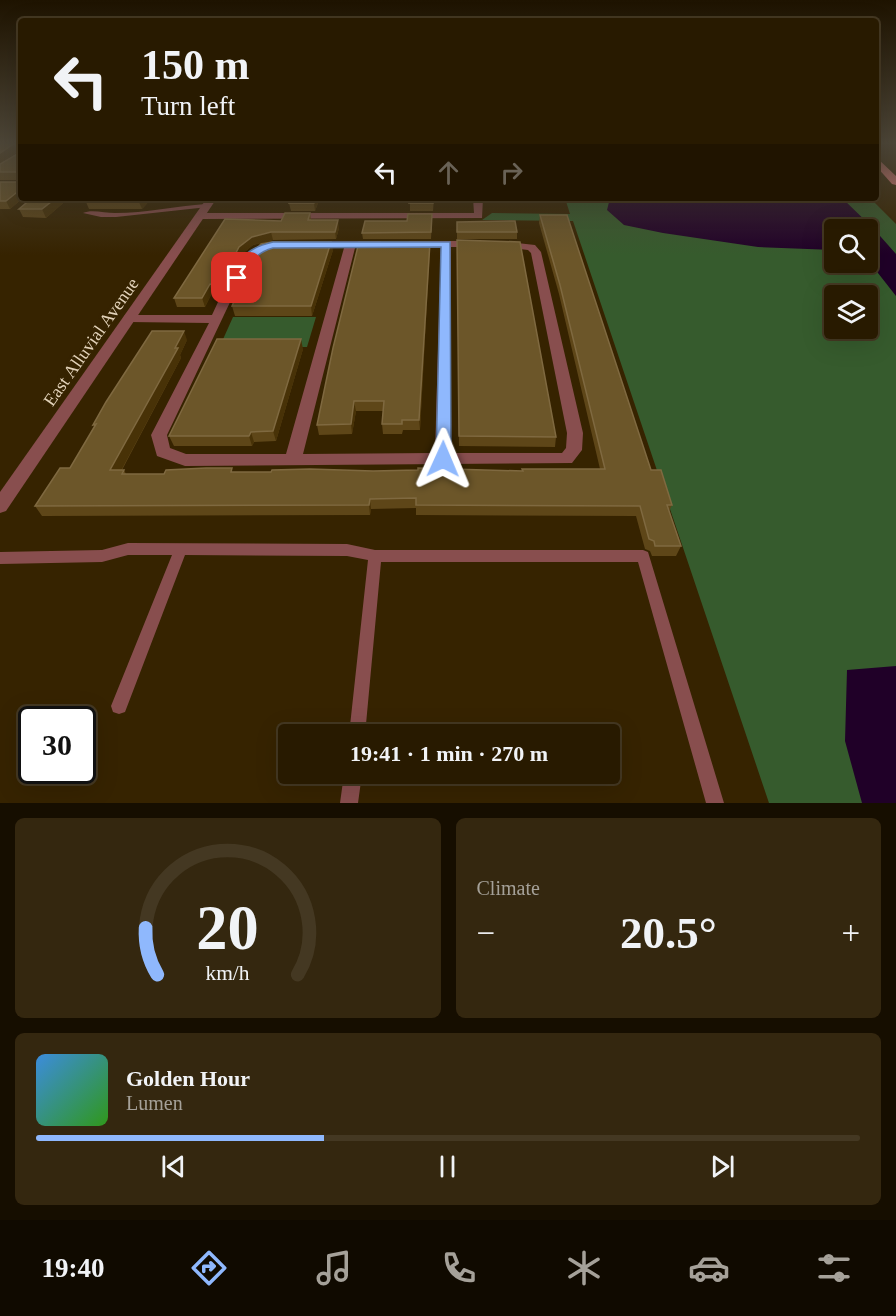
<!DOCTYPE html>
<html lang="en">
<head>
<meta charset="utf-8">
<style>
	body { margin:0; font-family:"Times New Roman",serif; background:#34270f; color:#f1f3f6; height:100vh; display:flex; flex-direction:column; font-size:22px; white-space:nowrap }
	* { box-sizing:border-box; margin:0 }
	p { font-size:20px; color:#a5a199 }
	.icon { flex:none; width:33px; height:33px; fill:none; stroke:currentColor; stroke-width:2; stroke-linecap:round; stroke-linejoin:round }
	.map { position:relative; height:803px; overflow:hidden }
	.sheet { display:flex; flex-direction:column; gap:15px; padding:15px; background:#160e00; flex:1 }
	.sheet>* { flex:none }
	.banner { position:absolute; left:18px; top:18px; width:861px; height:183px; border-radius:6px; box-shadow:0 6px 24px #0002,0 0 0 2px #443822; background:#281a00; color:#f1f3f6; overflow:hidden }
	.fabs { position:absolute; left:824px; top:219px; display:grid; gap:12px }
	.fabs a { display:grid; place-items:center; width:54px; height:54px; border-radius:6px; background:#281a00; box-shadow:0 6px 24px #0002,0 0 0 2px #443822; font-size:30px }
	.speed { position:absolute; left:18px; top:706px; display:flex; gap:12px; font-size:30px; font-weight:700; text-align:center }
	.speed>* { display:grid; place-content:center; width:78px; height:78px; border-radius:50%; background:#281a00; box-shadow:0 6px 24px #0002,0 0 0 2px #443822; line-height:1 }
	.speed .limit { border:3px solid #111; border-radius:9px; background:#fff; color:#111 }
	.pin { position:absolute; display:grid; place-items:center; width:51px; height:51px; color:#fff; margin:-26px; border-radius:12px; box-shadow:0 3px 9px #0006 }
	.me { position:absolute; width:66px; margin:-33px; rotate:1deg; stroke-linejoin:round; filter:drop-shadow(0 0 4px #0008) }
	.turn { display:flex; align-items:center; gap:21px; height:126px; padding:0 24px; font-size:27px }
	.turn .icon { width:78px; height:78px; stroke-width:2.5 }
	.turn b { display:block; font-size:42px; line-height:51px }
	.lanes { display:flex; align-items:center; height:57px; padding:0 24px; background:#0003; justify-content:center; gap:30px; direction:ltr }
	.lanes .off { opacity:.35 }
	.big { font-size:45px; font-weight:600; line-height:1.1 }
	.sheet .card { flex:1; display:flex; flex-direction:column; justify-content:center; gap:9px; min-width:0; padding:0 21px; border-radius:9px; background:#34270f }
	.sheet .dial { align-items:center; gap:0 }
	.dial svg { height:156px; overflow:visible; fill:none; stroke:#443822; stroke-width:7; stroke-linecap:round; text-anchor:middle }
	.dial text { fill:#f1f3f6; stroke:none }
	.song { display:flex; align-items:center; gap:18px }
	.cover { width:72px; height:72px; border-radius:9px; background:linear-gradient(135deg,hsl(210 70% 55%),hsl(110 70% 35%)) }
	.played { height:6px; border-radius:3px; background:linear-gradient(90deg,#8fb8fd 35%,#443822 35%) }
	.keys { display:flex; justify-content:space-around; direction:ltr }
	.heat { display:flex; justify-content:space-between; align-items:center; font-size:33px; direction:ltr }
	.sheet .tiles { flex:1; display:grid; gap:15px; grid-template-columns:1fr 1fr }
	.card:last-child { grid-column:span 2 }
	.trip { position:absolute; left:278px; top:724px; width:342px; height:60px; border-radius:6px; background:#281a00; box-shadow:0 6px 24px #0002,0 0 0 2px #443822; font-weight:600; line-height:60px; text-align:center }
	.dock { display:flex; height:96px; justify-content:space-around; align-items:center; background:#100a00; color:#a5a199 }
	.dock .icon { width:42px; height:42px }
	.dock .on { color:#8fb8fd }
	.dock b { font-size:27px; color:#f1f3f6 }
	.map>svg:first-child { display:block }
</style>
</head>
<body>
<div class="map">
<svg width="896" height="803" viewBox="0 0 896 803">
	<rect width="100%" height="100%" fill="#362300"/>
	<path fill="#365b2d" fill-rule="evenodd" d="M 565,198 L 870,198 L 896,224 L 896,803 L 769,803 L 573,221 L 482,220 L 492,213 L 570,214 ZM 834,230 L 867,230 L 867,262 L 834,262 ZM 834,296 L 867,296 L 867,328 L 834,328 Z
		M 233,317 L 316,317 L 307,347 L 220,346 Z"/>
	<path fill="#200028" d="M 610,198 L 842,198 L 873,228 L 896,254 L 896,296 L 867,259 L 867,230 L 834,230 L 834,250 L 758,247 L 663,233 L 624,225 L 607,210 Z
		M 896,666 L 896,803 L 862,803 L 845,741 L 847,670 Z"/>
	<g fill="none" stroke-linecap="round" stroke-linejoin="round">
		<path fill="#884e4e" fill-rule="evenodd" d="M 206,204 L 209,206 L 208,207 L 116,217 L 101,217 L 83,213 C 91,209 105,213 115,213 C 146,213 176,206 206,204 Z
			M 128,543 L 347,544 L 375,550 L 643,550 L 648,552 L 724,803 L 706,803 L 638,562 L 381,562 L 365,735 L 349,735 L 368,560 L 347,556 L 185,555 L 125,712 L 119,714 L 113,712 L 111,706 L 172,555 L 128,555 L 102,562 L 0,564 L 0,552 L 102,550 Z
			M 344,774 L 362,774 L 358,803 L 340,803 Z"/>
		<path fill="#884e4e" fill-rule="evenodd" d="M 473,198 L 483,198 L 482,218 L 200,219 L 195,216 L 200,213 L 474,213 Z
			M 380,241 L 385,244 L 384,246 L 355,248 L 303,454 L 435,453 L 441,247 L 406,246 L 405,244 L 410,241 L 476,241 L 481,244 L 476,247 L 451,247 L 451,453 L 562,453 L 566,448 L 567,433 L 531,253 L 528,250 L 496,246 L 495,244 L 500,241 L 535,245 L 541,252 L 583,433 L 582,450 L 572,463 L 185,466 L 157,456 L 151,435 L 209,323 L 129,322 L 125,321 L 123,318 L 125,315 L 212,315 C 222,295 242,240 270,245 L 270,249 L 254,260 L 242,277 L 167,435 L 170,448 L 186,454 L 286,454 L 344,248 L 314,248 L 309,245 L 314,242 Z"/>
		<path fill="#884e4e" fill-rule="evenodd" d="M 207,198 L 217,198 L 6,511 L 0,513 L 0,492 Z"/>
		<path fill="#fe898b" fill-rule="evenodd" d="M 876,157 L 896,176 L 896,185 L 892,184 L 876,166 Z"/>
	</g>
	<path fill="#5e4618" d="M 0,142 L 21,142 L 21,198 L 23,198 L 10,209 L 0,209 L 0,182 L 17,182 L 19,180 L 0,180 L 0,164 L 19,153 L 19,151 L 0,163 Z
		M 32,198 L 69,198 L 46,218 L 23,217 L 19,209 Z
		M 152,198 L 142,209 L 89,209 L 86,202 Z
		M 291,198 L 317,198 L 318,203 L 315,211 L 291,211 L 289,203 Z
		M 410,198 L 434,198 L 433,211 L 410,211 Z
		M 310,213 L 311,220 L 339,228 L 336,239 L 273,240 L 253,245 L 241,255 L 222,293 L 212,293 L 205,307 L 177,307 L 174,298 L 281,221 Z
		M 540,215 L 651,470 L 672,505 L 669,511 L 681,546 L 676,556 L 652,556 L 650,551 L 645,549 L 636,516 L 416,515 L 416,508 L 371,509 L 370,515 L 42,516 L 35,506 L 70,468 L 95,427 L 93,425 L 187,340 L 180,355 L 181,358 L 122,470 L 124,470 L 126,474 L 164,474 L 234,472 L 522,471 L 600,469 L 559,294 L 539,223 Z
		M 432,220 L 431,239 L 363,239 L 362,233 L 407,221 Z
		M 457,222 L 517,232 L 517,239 L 457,239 Z
		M 457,240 L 556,437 L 555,447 L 459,446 Z
		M 430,242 L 420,430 L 403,430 L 402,434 L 383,434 L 382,424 L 383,411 L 356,411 L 352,434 L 319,435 L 317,425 Z
		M 333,250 L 312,316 L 235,316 L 232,306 L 238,293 L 236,284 Z
		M 303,349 L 276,441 L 254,442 L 252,446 L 174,446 L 169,436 Z"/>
	<path fill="#483207" d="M 15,143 L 18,151 L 0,163 L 0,153 Z
		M 21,189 L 21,198 L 23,198 L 10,209 L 6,201 Z
		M 56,198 L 69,198 L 46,218 L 42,209 Z
		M 142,198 L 152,198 L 142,209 L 139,202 Z
		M 316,198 L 317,198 L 318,203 L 315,211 L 314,203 Z
		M 338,220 L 339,228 L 336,239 L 335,232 Z
		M 271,232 L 273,240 L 253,245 L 241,255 L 222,293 L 219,285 L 239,247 L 252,237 Z
		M 331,242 L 333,250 L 312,316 L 311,306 Z
		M 430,242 L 430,250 L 420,430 L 419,420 Z
		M 210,284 L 212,293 L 205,307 L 202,298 Z
		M 184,331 L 187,340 L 180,355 L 181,358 L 116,480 L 110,470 Z
		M 301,339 L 303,349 L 276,441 L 273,431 Z
		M 354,401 L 356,411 L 352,434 L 351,424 Z
		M 251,432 L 254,442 L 252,446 L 249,436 Z
		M 370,499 L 371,509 L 370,515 L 369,505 Z"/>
	<path fill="#6c5629" stroke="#7f6940" stroke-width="1.5" d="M 0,142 L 21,142 L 21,189 L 6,201 L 0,201 L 0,182 L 17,182 L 19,180 L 17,172 L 0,172 L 0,164 L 19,153 L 19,144 L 15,143 L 0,153 Z
		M 32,198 L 56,198 L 42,209 L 19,209 Z
		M 86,198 L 142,198 L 139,202 L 86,202 Z
		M 291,198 L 316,198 L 314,203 L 289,203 Z
		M 410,198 L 433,198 L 433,203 L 409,203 Z
		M 285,213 L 310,213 L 308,220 L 338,220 L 335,232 L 271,232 L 252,237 L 239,247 L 219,285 L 210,284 L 202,298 L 174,298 L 225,219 L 281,221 Z
		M 408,214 L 432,214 L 431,232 L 362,233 L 365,221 L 407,221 Z
		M 540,215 L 567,215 L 651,470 L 661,470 L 672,505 L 667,505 L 681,546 L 655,546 L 654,541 L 649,539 L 640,506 L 416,505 L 416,498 L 370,499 L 369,505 L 35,506 L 60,468 L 70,468 L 96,424 L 93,425 L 106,402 L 152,331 L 184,331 L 175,348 L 178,348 L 110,470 L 124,470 L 122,474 L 164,474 L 166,470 L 206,468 L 232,468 L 231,472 L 271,472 L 272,470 L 310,469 L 373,471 L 418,470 L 418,468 L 523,471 L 522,469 L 605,469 L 560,285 Z
		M 515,221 L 517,232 L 457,232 L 457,222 Z
		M 457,240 L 520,242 L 556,437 L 459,436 Z
		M 271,242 L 331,242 L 311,306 L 232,306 L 242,284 L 236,284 L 252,253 L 261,244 Z
		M 359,242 L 430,242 L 419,420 L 402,420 L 402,424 L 382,424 L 384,401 L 354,401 L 351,424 L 317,425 L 333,348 Z
		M 217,339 L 301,339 L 273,431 L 251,432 L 249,436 L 169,436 Z"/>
	<linearGradient id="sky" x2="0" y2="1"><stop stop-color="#1e1300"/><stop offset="0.56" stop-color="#4c4537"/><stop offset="1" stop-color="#4c4537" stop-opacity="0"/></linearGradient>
	<rect width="896" height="255" fill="url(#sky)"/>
	<path fill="#8fb8fd" stroke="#5d78a4" stroke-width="1.5" d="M 450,242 L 451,459 L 449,463 L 438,463 L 436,459 L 441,247 L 273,248 C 254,253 251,264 241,280 L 237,281 L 232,278 C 243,255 247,248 273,242 Z"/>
	<g text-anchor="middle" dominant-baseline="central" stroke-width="6" stroke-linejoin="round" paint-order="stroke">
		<g font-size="18" fill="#e2d2b9" stroke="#362300">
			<text transform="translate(91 342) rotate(-55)">East Alluvial Avenue</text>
		</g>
	</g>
</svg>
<div class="fabs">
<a><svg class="icon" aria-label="search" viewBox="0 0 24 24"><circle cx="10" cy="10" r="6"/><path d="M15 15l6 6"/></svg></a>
<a><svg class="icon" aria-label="layers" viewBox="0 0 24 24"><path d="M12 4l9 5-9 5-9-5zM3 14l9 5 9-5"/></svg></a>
</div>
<div class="speed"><div class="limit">30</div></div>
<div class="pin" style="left:237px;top:278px;background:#d93025"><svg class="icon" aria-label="arrive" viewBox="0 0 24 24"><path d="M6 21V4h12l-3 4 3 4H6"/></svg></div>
<svg class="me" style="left:443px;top:459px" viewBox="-20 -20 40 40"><path d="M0-17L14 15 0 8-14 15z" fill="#8fb8fd" stroke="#fff" stroke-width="4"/></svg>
<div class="trip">19:41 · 1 min · 270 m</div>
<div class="banner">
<div class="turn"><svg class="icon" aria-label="left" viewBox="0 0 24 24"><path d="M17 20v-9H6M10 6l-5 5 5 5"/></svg><div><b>150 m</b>Turn left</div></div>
<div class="lanes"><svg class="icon" aria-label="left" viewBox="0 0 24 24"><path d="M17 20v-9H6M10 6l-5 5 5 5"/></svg><svg class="icon off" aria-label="ahead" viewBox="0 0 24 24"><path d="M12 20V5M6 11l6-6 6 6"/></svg><svg class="icon off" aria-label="right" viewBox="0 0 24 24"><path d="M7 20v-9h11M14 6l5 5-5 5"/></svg></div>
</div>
</div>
<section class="sheet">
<div class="tiles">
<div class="card dial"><svg viewBox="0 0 100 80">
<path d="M14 69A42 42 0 1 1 86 69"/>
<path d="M14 69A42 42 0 0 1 8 45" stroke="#8fb8fd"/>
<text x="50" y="56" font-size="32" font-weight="700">20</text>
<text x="50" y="72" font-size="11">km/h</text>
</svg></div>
<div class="card"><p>Climate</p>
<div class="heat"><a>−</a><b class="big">20.5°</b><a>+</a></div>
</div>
<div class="card">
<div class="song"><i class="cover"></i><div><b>Golden Hour</b><p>Lumen</p></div></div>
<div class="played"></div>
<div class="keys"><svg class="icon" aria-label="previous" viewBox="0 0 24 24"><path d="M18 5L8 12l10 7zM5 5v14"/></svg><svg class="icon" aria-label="pause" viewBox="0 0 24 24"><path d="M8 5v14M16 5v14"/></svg><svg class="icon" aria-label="next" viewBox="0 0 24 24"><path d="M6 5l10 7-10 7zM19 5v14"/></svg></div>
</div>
</div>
</section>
<nav class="dock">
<b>19:40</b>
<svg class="icon on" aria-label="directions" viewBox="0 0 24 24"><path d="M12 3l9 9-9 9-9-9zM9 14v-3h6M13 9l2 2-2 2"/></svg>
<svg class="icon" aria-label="music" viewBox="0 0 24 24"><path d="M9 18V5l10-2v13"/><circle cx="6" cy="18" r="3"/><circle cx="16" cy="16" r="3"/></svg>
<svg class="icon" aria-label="phone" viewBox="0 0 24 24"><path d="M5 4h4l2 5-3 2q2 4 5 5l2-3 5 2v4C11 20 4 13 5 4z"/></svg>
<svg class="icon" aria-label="climate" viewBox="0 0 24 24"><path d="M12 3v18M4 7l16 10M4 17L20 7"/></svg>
<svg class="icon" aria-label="car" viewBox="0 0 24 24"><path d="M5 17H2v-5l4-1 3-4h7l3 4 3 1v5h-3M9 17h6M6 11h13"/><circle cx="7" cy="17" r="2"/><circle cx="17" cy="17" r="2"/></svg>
<svg class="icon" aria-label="filters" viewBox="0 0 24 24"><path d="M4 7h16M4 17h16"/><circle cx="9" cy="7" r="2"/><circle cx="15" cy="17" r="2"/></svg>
</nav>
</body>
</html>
